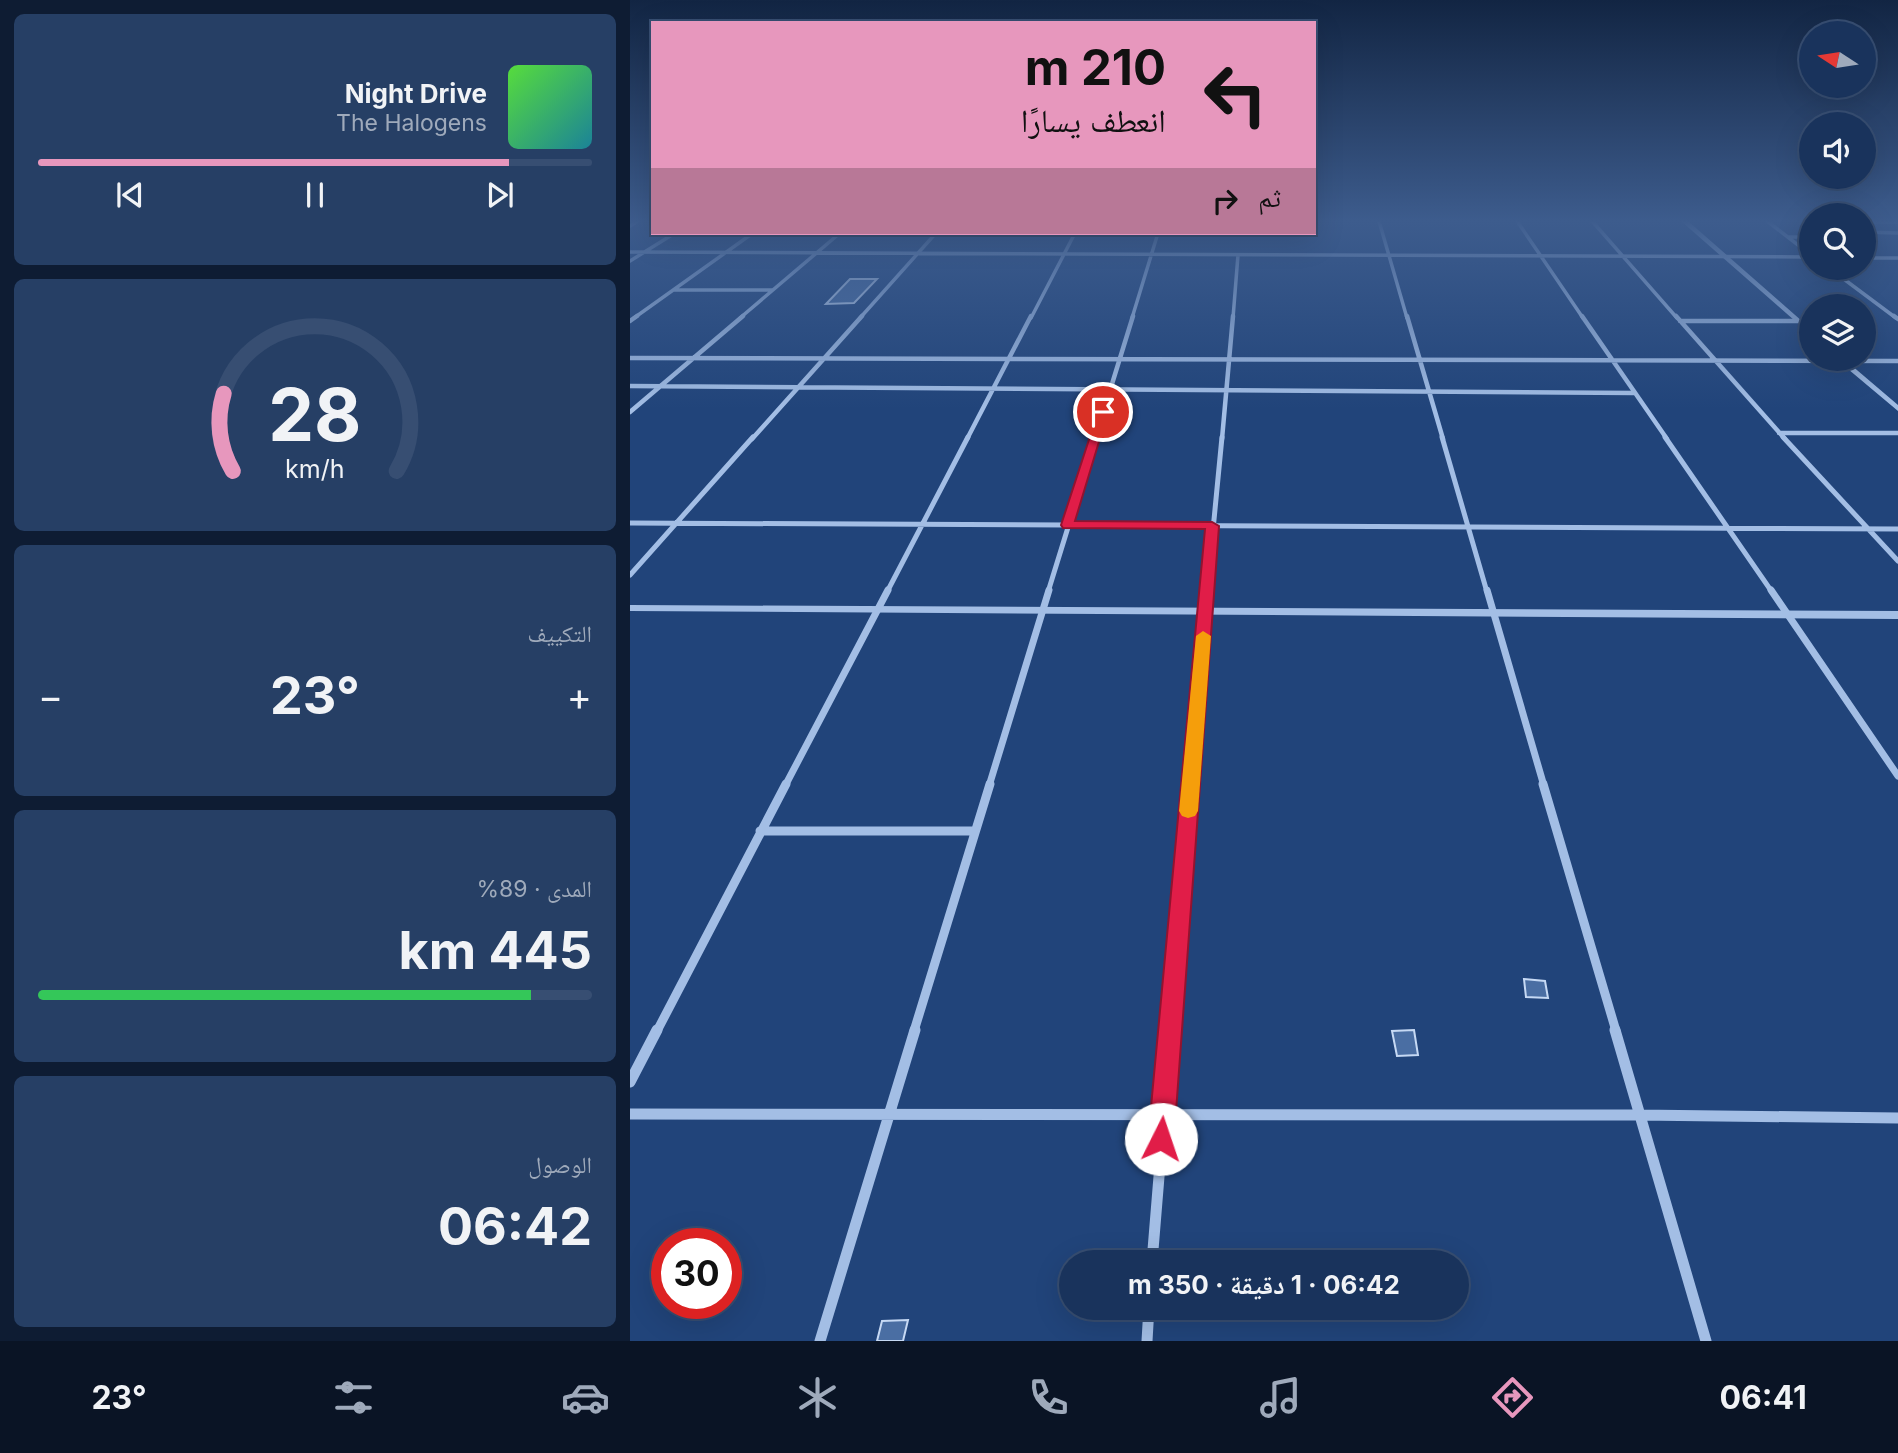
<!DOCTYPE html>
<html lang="ar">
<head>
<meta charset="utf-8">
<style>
	body { margin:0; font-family:Inter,"Noto Naskh Arabic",sans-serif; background:#263f65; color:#f1f3f6; direction:rtl; height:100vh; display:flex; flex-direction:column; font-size:26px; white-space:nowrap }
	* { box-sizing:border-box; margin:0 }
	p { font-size:23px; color:#9faabb }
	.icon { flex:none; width:38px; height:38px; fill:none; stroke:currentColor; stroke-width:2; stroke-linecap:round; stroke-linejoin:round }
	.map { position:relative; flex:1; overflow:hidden; direction:ltr }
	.sheet { display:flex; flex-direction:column; gap:14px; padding:14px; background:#0e1c33; width:630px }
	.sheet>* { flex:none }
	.guide { position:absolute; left:21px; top:21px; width:665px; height:214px; border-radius:0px; box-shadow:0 7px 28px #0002,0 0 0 2px #374e72; direction:rtl; background:#e797bd; color:#111; overflow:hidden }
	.needle { width:46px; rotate:282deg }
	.controls { position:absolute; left:1169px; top:21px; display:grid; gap:14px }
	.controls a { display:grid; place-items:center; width:77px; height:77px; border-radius:50%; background:#19335c; box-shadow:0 7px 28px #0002,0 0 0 2px #374e72; font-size:35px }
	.speed { position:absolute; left:21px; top:1228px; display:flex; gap:14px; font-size:35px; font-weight:700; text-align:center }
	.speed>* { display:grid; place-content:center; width:91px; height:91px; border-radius:50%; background:#19335c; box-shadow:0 7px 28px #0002,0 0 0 2px #374e72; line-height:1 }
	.speed .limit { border:10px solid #d22; background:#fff; color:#111 }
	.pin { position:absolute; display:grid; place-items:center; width:60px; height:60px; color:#fff; margin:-30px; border:4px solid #fff; border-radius:50%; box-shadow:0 2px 7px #0007 }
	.me { position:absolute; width:77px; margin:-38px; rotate:4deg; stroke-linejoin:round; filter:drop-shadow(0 0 5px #0008) }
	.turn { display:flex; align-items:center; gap:24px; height:147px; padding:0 35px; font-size:32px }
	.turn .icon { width:91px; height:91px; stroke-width:2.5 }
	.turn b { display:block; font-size:49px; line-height:60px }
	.then { display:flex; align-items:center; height:66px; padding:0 35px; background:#0003; gap:14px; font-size:26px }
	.big { font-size:52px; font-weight:700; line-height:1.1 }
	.sheet .tile { flex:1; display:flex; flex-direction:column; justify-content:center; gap:10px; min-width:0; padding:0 24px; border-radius:10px; background:#263f65 }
	.sheet .dial { align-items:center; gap:0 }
	.dial svg { height:182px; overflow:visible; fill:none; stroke:#374e72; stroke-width:7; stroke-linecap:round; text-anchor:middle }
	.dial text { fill:#f1f3f6; stroke:none }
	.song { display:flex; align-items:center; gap:21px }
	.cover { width:84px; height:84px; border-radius:10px; background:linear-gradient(135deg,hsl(110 70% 55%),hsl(190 70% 35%)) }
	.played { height:7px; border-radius:4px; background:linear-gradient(90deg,#e797bd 85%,#374e72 85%) }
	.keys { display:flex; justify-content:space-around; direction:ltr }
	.heat { display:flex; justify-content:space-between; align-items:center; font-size:38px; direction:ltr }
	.charge { height:10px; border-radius:5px; background:linear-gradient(90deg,#34c759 89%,#374e72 0) }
	.trip { position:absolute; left:429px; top:1250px; width:410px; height:70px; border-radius:35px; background:#19335c; box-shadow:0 7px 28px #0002,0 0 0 2px #374e72; font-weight:700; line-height:70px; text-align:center; direction:rtl }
	.dock { display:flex; height:112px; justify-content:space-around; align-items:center; background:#0a1425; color:#9faabb }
	.dock .icon { width:49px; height:49px }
	.dock .on { color:#e797bd }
	.dock b { font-size:32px; color:#f1f3f6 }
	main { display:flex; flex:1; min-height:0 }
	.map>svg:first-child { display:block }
</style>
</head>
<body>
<main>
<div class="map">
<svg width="1268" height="1341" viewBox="0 0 1268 1341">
	<rect width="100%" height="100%" fill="#21447a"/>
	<path fill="#4a6ea3" stroke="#c6d9f4" stroke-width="2" d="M 220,279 L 247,279 L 224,303 L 196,304 Z
		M 894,979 L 915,981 L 918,998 L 896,997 Z
		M 784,1030 L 788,1055 L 767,1056 L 762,1031 Z
		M 278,1320 L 273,1341 L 247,1341 L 252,1321 Z"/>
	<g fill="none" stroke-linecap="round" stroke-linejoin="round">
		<path stroke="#a3bee5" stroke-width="3.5" d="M 749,221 L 777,318
			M 887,221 L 953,318
			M 962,221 L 1047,318
			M 1137,221 L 1181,255
			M 1234,222 L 1268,222
			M 0,226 L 8,221
			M 1234,232 L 1268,233
			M 1158,237 L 1181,237
			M 0,252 L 1181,257
			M 1234,258 L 1268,258
			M 0,261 L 45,233
			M 1199,268 L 1266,318
			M 44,290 L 142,290
			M 4,318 L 123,233
			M 110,318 L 210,233
			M 230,318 L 306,233
			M 401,318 L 445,233
			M 502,318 L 528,233
			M 603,318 L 608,255"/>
		<path stroke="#a3bee5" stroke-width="4.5" d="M 777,316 L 813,439
			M 952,316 L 1037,439
			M 1046,316 L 1155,439
			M 1264,316 L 1268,319
			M 0,321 L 7,316
			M 1050,321 L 1167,321
			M 0,358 L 1268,361
			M 0,386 L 1005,393
			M 0,412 L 113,316
			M 1149,433 L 1268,433
			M 122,439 L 232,316
			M 337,439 L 401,316
			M 465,439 L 503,316
			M 592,439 L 603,316"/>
		<path stroke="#a3bee5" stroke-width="5" d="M 812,437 L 857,592
			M 1035,437 L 1142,592
			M 1153,437 L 1268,561
			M 0,523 L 1268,529
			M 0,575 L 123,437
			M 257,592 L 338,437
			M 418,592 L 466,437
			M 577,592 L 592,437"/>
		<path stroke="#a3bee5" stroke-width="7" d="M 857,590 L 914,786
			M 1141,590 L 1268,776
			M 155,786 L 258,590
			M 359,786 L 419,590
			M 561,786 L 577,590"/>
		<path stroke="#a3bee5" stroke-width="9" d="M 913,784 L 986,1031
			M 130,831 L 344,831
			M 27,1031 L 156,784
			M 284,1031 L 360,784
			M 541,1031 L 561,784"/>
		<path stroke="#a3bee5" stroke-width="11" d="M 985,1030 L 1076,1341
			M 0,1082 L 27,1030
			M 0,1114 L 1009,1115 L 1268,1118
			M 522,1262 L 541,1030
			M 190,1341 L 285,1030
			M 517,1341 L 519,1307"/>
		<path fill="#a3bee5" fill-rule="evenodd" d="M 1051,221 L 1058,221 L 1181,329 L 1181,335 Z
			M 1206,359 L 1214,359 L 1268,405 L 1268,411 Z
			M 0,605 L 1268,611 L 1268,619 L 0,611 Z"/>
	</g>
	<linearGradient id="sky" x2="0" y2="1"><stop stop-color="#122543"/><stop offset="0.54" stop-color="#3d5c8d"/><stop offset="1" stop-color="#3d5c8d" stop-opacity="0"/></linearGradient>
	<rect width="1268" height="409" fill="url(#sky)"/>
	<path fill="#e11d48" stroke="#92132f" stroke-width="2" d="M 469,409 L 478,412 L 445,521 L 582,522 L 589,526 L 544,1139 L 540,1148 L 531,1151 L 522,1148 L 518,1139 L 575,529 L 433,528 L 431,525 Z"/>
	<path fill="#f59e0b" d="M 573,631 L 581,636 L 568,811 L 565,816 L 558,818 L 552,816 L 549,811 L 566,636 Z"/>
</svg>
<div class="controls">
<a><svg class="needle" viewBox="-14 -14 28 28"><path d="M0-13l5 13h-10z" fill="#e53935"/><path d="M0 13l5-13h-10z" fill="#9faabb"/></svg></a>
<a><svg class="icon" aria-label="sound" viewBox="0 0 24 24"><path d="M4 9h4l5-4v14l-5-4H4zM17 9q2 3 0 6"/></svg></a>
<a><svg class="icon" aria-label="search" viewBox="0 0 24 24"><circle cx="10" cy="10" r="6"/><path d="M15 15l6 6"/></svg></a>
<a><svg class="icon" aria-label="layers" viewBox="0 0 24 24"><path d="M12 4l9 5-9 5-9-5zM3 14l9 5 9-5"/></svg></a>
</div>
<div class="speed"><div class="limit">30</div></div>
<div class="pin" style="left:473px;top:412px;background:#d93025"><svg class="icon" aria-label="arrive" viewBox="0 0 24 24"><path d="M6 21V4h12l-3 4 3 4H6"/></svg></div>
<svg class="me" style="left:531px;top:1139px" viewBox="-20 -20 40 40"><circle r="19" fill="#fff"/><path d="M0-13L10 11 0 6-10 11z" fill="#e11d48"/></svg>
<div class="trip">06:42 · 1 دقيقة · 350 m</div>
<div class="guide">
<div class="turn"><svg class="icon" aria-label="left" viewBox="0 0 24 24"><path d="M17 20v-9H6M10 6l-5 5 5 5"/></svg><div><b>210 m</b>انعطف يسارًا</div></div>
<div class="then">ثم<svg class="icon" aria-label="right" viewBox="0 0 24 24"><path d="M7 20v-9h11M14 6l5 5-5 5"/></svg></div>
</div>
</div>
<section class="sheet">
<div class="tile">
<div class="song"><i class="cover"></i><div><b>Night Drive</b><p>The Halogens</p></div></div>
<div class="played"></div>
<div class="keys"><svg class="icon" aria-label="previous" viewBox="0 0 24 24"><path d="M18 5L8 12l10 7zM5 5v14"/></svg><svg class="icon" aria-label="pause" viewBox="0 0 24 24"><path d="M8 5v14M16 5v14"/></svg><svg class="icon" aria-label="next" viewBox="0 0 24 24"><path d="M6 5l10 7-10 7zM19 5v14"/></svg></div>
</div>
<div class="tile dial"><svg viewBox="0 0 100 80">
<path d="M14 69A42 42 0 1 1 86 69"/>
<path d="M14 69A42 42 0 0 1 10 35" stroke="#e797bd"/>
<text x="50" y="56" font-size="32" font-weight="700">28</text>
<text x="50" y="72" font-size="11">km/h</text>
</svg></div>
<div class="tile"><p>التكييف</p>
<div class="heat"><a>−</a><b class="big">23°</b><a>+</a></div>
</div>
<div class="tile"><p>المدى · 89%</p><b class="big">445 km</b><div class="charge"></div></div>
<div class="tile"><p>الوصول</p><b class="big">06:42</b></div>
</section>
</main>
<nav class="dock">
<b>06:41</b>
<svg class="icon on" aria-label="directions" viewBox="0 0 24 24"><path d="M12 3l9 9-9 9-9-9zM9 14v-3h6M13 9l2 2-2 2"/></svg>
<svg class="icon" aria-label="music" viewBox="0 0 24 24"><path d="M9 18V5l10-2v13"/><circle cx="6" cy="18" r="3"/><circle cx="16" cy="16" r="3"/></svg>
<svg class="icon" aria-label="phone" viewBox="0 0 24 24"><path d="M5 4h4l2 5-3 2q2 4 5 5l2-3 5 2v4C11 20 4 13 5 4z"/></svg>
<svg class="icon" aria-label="climate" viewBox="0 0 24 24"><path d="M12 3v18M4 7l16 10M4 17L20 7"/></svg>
<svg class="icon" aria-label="car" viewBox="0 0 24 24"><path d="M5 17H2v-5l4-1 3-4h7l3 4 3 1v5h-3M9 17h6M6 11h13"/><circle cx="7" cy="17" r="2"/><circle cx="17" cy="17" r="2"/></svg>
<svg class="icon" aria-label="filters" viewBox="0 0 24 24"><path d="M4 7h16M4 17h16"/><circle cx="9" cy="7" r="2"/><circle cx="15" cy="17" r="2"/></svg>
<b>23°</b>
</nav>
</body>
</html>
